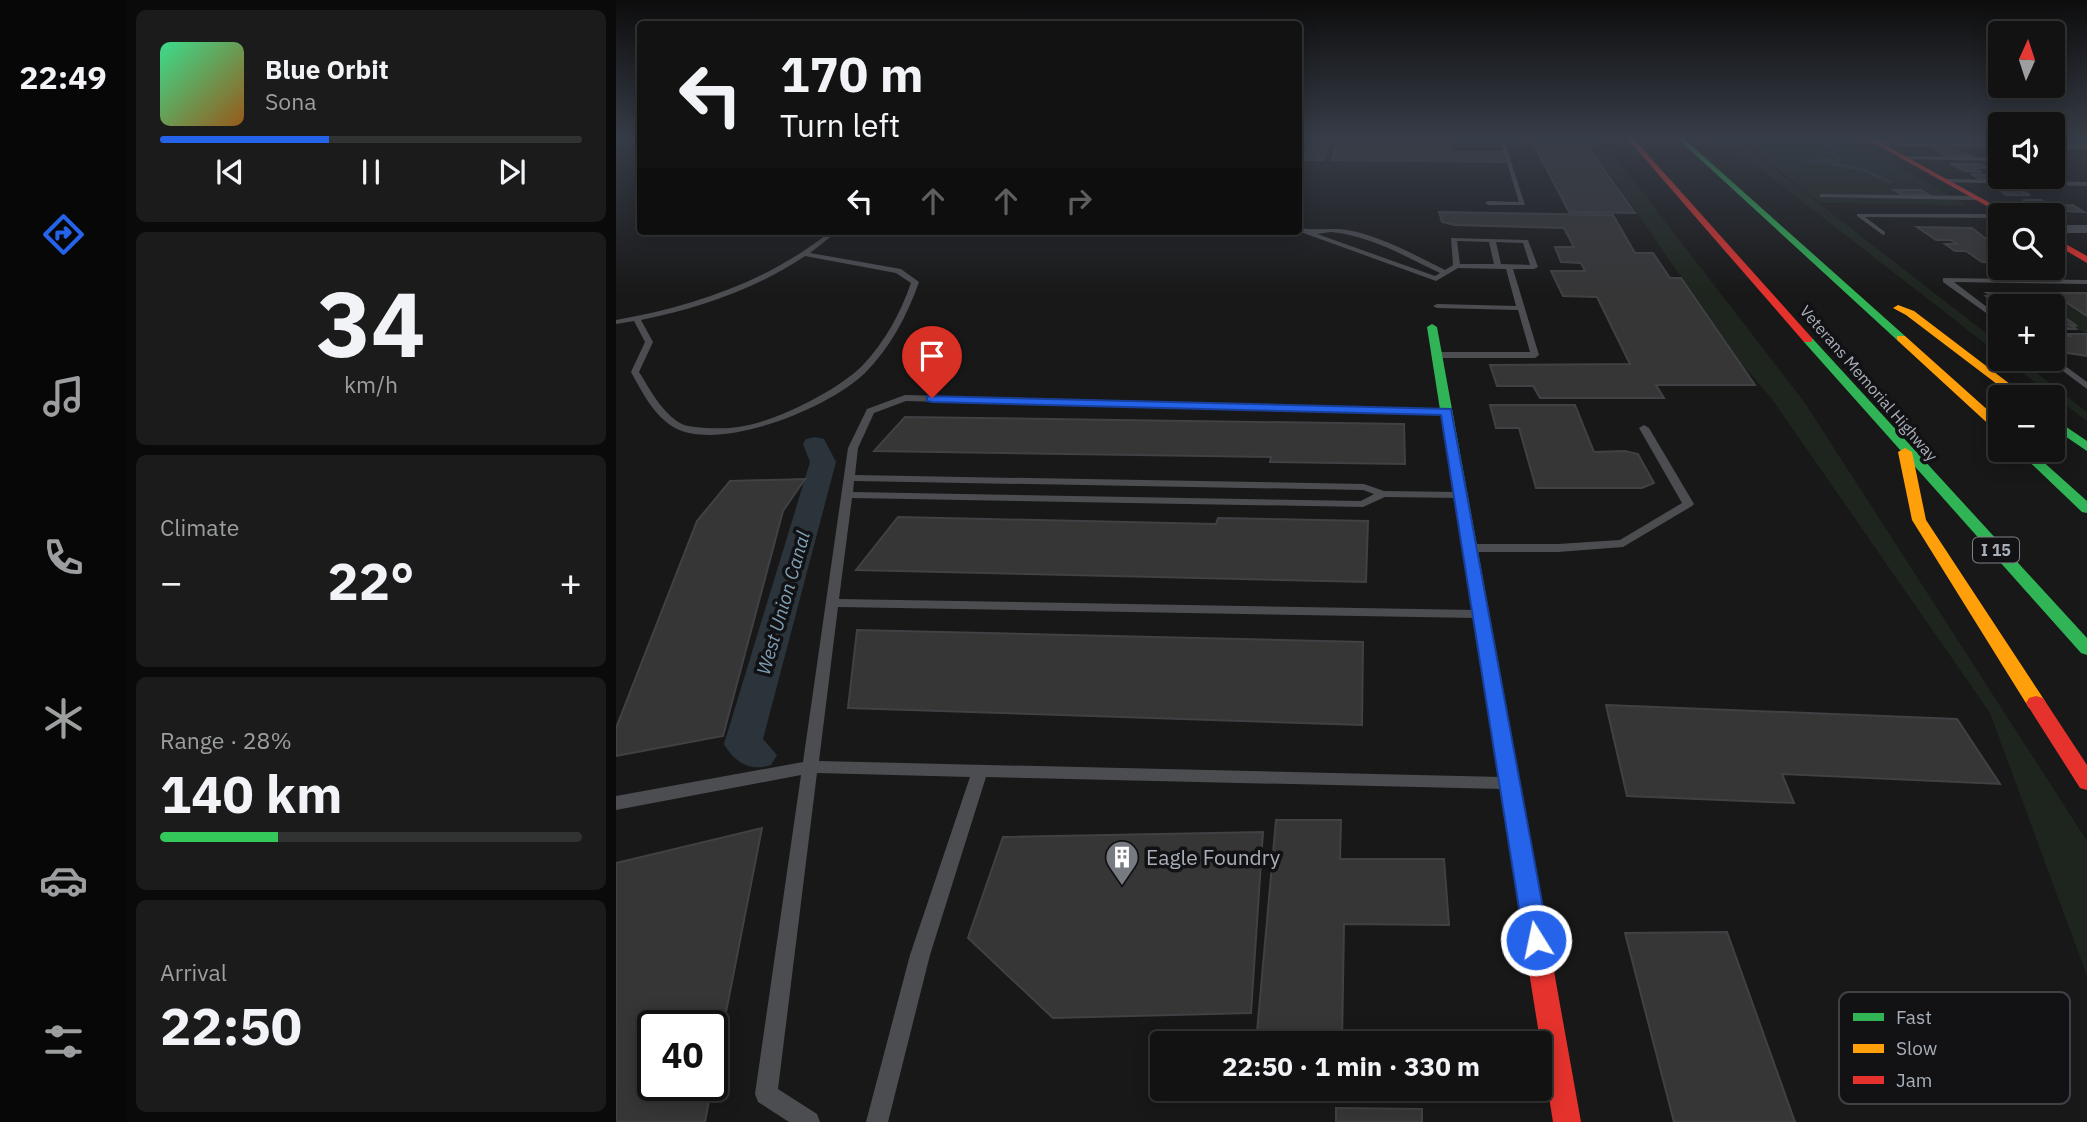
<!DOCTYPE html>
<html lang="en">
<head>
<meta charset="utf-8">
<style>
	body { margin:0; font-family:"IBM Plex Sans",sans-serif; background:#1b1b1b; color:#f1f3f6; height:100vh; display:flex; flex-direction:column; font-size:26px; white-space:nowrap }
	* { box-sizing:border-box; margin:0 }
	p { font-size:23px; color:#9c9e9f }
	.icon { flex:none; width:38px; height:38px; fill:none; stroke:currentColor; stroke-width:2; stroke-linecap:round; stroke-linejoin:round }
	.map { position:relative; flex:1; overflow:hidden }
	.side { display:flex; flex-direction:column; gap:10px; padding:10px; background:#0a0a0a; width:490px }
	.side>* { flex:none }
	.top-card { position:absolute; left:21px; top:21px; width:665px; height:214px; border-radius:7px; box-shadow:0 4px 18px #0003,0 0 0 2px #313232; background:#121212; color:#f1f3f6; overflow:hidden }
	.needle { width:46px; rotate:3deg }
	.controls { position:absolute; left:1372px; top:21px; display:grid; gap:14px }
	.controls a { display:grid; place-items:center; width:77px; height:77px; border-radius:7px; background:#121212; box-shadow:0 4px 18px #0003,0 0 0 2px #313232; font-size:35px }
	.speed { position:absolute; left:21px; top:1010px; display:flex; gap:14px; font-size:35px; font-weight:700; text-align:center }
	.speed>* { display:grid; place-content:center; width:91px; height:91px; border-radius:50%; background:#121212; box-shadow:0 4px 18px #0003,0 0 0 2px #313232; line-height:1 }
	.speed .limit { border:4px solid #111; border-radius:10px; background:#fff; color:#111 }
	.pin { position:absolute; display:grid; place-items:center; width:60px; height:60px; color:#fff; margin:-72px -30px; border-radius:50% 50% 50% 0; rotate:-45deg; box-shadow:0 0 7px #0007 }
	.pin .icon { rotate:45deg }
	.me { position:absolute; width:77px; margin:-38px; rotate:350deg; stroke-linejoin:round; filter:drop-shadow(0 0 5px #0008) }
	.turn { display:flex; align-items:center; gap:24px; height:147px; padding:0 28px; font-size:32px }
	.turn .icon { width:91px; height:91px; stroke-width:2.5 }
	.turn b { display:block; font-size:49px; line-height:60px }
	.lanes { display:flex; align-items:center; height:66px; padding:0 28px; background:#0003; justify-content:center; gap:35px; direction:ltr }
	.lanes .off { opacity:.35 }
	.big { font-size:52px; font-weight:700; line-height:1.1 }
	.side .widget { flex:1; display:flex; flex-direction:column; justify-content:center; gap:10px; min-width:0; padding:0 24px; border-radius:10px; background:#1b1b1b }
	.side .dial { align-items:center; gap:0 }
	.dial b { font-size:91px; line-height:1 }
	.song { display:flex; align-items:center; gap:21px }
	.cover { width:84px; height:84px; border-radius:10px; background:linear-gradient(135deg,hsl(150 70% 55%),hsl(30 70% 35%)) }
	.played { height:7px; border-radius:4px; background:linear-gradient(90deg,#2563eb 40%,#313232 40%) }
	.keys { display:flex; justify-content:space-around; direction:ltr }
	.heat { display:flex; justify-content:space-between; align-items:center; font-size:38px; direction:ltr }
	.charge { height:10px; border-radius:5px; background:linear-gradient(90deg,#34c759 28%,#313232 0) }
	.trip { position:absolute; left:534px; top:1031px; width:402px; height:70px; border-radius:7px; background:#121212; box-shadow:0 4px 18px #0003,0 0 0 2px #313232; font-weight:700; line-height:70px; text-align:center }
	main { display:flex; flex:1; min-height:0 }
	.dock { display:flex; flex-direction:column; width:126px; justify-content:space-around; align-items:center; background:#070707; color:#9c9e9f }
	.dock .icon { width:49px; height:49px }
	.dock .selected { color:#2563eb }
	.dock b { font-size:32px; color:#f1f3f6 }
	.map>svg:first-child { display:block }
</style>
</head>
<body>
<main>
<nav class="dock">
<b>22:49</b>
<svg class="icon selected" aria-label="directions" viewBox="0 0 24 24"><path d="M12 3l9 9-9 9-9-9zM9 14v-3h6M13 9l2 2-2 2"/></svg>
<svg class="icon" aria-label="music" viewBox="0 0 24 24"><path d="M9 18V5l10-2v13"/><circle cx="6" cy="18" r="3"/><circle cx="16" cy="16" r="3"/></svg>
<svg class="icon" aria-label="phone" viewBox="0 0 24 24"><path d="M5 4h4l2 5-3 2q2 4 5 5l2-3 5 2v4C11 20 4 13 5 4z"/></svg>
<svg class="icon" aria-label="climate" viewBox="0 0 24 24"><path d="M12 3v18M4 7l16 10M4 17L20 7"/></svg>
<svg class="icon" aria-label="car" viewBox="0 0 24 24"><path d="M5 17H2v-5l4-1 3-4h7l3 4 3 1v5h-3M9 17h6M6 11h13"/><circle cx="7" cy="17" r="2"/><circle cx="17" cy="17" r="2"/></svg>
<svg class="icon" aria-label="filters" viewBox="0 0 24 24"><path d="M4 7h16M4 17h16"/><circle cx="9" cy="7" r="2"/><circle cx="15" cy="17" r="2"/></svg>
</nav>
<section class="side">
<div class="widget">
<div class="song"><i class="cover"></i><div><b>Blue Orbit</b><p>Sona</p></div></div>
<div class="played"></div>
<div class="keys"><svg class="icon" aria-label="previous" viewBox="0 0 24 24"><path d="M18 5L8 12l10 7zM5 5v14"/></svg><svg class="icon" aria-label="pause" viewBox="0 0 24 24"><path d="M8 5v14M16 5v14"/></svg><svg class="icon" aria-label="next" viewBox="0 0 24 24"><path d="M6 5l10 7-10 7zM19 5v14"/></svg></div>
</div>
<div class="widget dial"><b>34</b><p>km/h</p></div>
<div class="widget"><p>Climate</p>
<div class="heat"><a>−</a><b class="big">22°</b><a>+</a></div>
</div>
<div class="widget"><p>Range · 28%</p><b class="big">140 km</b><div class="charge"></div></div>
<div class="widget"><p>Arrival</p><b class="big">22:50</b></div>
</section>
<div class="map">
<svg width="1471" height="1122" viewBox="0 0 1471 1122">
	<rect width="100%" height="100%" fill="#181818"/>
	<path fill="#1e251e" d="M 968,137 L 984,137 L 1189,403 L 1471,841 L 1471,976 L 1374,713 L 1156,399 L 1125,363 Z
		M 1103,137 L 1117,137 L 1147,160 L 1384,344 L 1384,355 Z
		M 1122,137 L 1231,137 L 1350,205 L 1204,203 Z
		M 1405,292 L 1441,293 L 1446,296 L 1442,297 L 1471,316 L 1471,334 L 1455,325 L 1460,325 L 1437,306 Z
		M 1388,359 L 1403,359 L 1471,412 L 1471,421 Z"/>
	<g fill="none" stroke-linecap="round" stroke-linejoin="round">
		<path stroke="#2a343a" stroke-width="3.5" d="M 1192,161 L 1224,160 L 1209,142 L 1214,140
			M 1209,162 L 1248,170 L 1274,182"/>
		<path fill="#2a343a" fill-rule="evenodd" d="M 199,437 L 208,439 L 220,462 L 147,739 L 161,755 L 155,765 C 135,772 119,763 108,744 L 194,462 L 187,444 L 190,439 Z"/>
	</g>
	<path fill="#363637" stroke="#404144" stroke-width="2" d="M 696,137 L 715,137 L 708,160 L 682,160 L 682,155 L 690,155 Z
		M 722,137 L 833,138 L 835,152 L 886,152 L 889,162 L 716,160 Z
		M 914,137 L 965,137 L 1019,213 L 953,212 Z
		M 1317,148 L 1332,148 L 1358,157 L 1332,157 Z
		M 1334,164 L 1364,164 L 1373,168 L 1358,168 L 1365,172 L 1349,171 Z
		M 1355,174 L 1377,175 L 1397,180 L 1365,180 Z
		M 1380,187 L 1398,187 L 1414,195 L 1390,195 Z
		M 1278,190 L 1305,190 L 1313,195 L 1285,194 Z
		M 1407,200 L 1425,200 L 1436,206 L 1457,205 L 1468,212 L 1426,210 Z
		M 823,212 L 997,215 L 1019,253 L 1037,253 L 1054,278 L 1065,278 L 1139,385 L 1040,385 L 1048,398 L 924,398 L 917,386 L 881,386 L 874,365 L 1014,364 L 981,297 L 947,296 L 935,271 L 969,271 L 965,263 L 945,262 L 939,247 L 958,247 L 948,228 L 839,225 L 826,222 Z
		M 1301,227 L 1356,228 L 1384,250 L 1384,263 L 1366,262 L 1350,251 L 1339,251 L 1329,244 L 1341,244 L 1334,240 L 1320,240 Z
		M 1371,293 L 1408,293 L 1432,306 L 1384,307 L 1370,296 L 1376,296 Z
		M 1441,293 L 1471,293 L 1471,316 L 1441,296 L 1446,296 Z
		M 1437,309 L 1461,326 L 1455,325 L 1460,329 L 1437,329 Z
		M 1451,334 L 1471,334 L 1471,356 L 1452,353 L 1437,343 L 1437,335 L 1454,336 Z
		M 874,405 L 959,405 L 978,452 L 1009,451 L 1022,454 L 1038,483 L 1026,488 L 920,488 L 903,428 L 880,428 Z
		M 289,417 L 788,424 L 789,464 L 654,462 L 655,457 L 258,451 Z
		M 189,479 L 167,511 L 107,736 L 0,756 L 0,728 L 81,521 L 114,481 Z
		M 282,517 L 600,524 L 602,518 L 752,521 L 750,582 L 240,570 Z
		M 241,630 L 747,642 L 746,725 L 232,708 Z
		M 990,705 L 1341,719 L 1384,784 L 1166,774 L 1178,803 L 1011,796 Z
		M 660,820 L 725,820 L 724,859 L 828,859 L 833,925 L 728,924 L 726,1043 L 640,1043 Z
		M 146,828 L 96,1084 L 96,1026 L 37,1026 L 37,1085 L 96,1085 L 89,1122 L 0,1122 L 0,863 Z
		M 647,832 L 635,1013 L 437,1018 L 352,938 L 387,837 Z
		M 1111,932 L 1179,1122 L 1058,1122 L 1009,933 Z
		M 720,1108 L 806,1109 L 806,1122 L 720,1122 Z"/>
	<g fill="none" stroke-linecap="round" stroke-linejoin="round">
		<path fill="#4c4d51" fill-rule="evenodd" d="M 883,137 L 887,137 L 909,205 L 872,205 L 869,203 L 872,201 L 903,202 Z
			M 1288,156 L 1384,158 L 1384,161 L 1286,159 Z
			M 1330,179 L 1471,182 L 1471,186 L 1328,182 Z
			M 1205,194 L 1360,196 L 1363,198 L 1360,200 L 1203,197 Z
			M 1241,214 L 1384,214 L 1387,215 L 1384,215 L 1384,218 L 1249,217 L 1269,232 L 1269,234 L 1267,235 L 1241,216 Z
			M 682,227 C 698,232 714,227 731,230 C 766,236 798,255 829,270 L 837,265 L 835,238 L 912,240 L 922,267 L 918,269 L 897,269 L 923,355 L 919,358 L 821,358 L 817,355 L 821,352 L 914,352 L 902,310 L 821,308 L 817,306 L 821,304 L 900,306 L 890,269 L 842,268 L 820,281 L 682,231 ZM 715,232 C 755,236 788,256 824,273 L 819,276 L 701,234 ZM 841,241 L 873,242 L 878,264 L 844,264 ZM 880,242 L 907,243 L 914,265 L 885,264 Z
			M 215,231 L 222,231 L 194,253 L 285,269 L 303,282 C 291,316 274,348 249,373 C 214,407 109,451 61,429 C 39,418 26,392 15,372 L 29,342 L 18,321 L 0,324 L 0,320 C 78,306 153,281 215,231 ZM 189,256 L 280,273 L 295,283 C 284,314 269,342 246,366 C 221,391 157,423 122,427 C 111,429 100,428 89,428 C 83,427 75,427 68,425 C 47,415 35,391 23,372 L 37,342 L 25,320 C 83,308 140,289 189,256 Z
			M 1327,278 L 1471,280 L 1471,284 L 1338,282 L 1384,317 L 1384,323 L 1327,282 Z
			M 1437,357 L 1471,382 L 1471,389 L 1431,359 L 1437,359 Z
			M 289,395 L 831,409 L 836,412 L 831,415 L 290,401 L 258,413 L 242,448 L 239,475 L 748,484 L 768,491 L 844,492 L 850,495 L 844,498 L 769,497 L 747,507 L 236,498 L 223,599 L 860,610 L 867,614 L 860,618 L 222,607 L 203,761 L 886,777 L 892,779 L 894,783 L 892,787 L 886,789 L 370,777 L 314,955 L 272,1122 L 250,1122 L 294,955 L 354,777 L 201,773 L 162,1089 L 201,1114 L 204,1122 L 173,1122 L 142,1102 L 139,1094 L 185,775 L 0,810 L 0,796 L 187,762 L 232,448 L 251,409 ZM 238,481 L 747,490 L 758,494 L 745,501 L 237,492 Z
			M 1028,425 L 1033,428 L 1078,504 L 1076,506 L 1007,547 L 942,552 L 853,552 L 847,548 L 853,544 L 942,544 L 1004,540 L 1066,503 L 1023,428 Z"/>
		<path fill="#4c4d51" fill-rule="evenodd" d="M 1261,140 L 1384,142 L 1384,148 L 1258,145 Z
			M 1437,143 L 1471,143 L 1471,149 L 1437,149 Z
			M 1437,225 L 1471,225 L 1471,233 L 1437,233 Z"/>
		<path fill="#30b455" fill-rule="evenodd" d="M 1060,137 L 1066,137 L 1289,336 L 1289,340 L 1281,340 Z
			M 816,324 L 821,327 L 909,809 L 906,815 L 898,818 L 890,815 L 887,809 L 811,327 Z
			M 1188,338 L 1196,338 L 1471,638 L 1471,655 L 1465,653 L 1188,342 Z
			M 1437,418 L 1471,441 L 1471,451 L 1437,428 Z
			M 1401,450 L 1414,450 L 1471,501 L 1471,513 L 1466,512 Z"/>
		<path fill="#ff9f0a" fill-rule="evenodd" d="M 1282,305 L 1298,311 L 1411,397 L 1398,397 L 1290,315 L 1277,308 Z
			M 1281,336 L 1289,336 L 1384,421 L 1384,432 L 1380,431 L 1281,340 Z
			M 1289,448 L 1296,452 L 1310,520 L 1427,698 L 1430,703 L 1427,708 L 1420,710 L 1413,708 L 1296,520 L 1282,452 Z"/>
		<path fill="#e5322d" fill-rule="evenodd" d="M 1010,137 L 1016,137 L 1196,338 L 1196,342 L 1188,342 Z
			M 1247,137 L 1254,137 L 1396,215 L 1387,215 Z
			M 1437,237 L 1471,256 L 1471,263 L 1437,243 Z
			M 1420,696 L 1427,698 L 1471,765 L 1471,790 L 1464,788 L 1410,703 L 1413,698 Z
			M 898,800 L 906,803 L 909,809 L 965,1122 L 937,1122 L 887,809 L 890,803 Z"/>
	</g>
	<linearGradient id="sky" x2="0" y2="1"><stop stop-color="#0d0d0d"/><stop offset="0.47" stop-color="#373d48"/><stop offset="1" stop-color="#373d48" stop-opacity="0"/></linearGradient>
	<rect width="1471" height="294" fill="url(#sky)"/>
	<path fill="#2563eb" stroke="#184099" stroke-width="2" d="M 311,396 L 835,409 L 933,940 L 929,948 L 920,951 L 911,948 L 908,940 L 825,415 L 316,402 L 311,401 Z"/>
	<defs>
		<symbol id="building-pin" viewBox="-11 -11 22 30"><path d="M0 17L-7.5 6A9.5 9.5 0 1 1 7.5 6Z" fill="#767a81" stroke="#121214"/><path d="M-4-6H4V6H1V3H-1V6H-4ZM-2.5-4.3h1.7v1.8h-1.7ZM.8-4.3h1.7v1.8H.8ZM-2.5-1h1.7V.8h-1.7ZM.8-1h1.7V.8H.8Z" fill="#fff"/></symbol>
	</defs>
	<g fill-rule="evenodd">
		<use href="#building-pin" x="487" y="838" width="38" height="52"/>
	</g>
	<g text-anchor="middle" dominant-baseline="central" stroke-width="7" stroke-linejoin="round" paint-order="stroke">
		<g font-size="16" fill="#a9afb9" stroke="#121214">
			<text transform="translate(1253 383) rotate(49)">Veterans Memorial Highway</text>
		</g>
		<rect fill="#121214" stroke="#7c8088" stroke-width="2" x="1357" y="537.5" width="46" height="25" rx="5"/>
		<g font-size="16" font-weight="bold" fill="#a9afb9">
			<text x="1380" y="550">I 15</text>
		</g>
		<g font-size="19" font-style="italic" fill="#7f9fb5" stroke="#121214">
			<text transform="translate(167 603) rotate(-74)">West Union Canal</text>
		</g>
		<g font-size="21" fill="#a9afb9" stroke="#121214" text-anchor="start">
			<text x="530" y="857">Eagle Foundry</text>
		</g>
	</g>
	<rect x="1223" y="992" width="231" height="112" rx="10" fill="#121214" stroke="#3f4146" stroke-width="2"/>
	<rect x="1237" y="1013" width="31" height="8" fill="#30b455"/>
	<rect x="1237" y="1044" width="31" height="9" fill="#ff9f0a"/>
	<rect x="1237" y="1076" width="31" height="8" fill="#e5322d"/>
	<g font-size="19" fill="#a9afb9">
		<text x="1280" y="1024">Fast</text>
		<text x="1280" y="1055">Slow</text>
		<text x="1280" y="1087">Jam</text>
	</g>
</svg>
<div class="controls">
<a><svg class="needle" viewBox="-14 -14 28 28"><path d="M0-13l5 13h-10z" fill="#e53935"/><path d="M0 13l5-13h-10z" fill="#9c9e9f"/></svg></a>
<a><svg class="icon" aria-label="sound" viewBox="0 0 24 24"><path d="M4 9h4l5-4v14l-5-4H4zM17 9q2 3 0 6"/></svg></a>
<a><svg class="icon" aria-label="search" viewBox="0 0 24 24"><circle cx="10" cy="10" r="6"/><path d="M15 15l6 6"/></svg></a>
<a>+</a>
<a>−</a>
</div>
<div class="speed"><div class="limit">40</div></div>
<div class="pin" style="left:316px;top:398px;background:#d93025"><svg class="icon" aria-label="arrive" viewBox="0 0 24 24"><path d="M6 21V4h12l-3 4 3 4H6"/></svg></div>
<svg class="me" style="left:920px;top:940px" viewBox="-20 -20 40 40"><circle r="17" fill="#2563eb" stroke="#fff" stroke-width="3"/><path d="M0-11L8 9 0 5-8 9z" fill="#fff"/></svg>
<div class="trip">22:50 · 1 min · 330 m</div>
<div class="top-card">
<div class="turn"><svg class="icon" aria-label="left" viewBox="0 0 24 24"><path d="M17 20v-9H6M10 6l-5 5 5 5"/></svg><div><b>170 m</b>Turn left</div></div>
<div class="lanes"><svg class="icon" aria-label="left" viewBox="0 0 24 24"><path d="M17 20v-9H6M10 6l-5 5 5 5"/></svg><svg class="icon off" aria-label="ahead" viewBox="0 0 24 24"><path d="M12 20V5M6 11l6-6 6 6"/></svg><svg class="icon off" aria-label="ahead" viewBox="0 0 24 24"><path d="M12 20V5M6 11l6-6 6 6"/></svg><svg class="icon off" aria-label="right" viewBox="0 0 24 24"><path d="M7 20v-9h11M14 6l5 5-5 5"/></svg></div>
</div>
</div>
</main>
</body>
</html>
